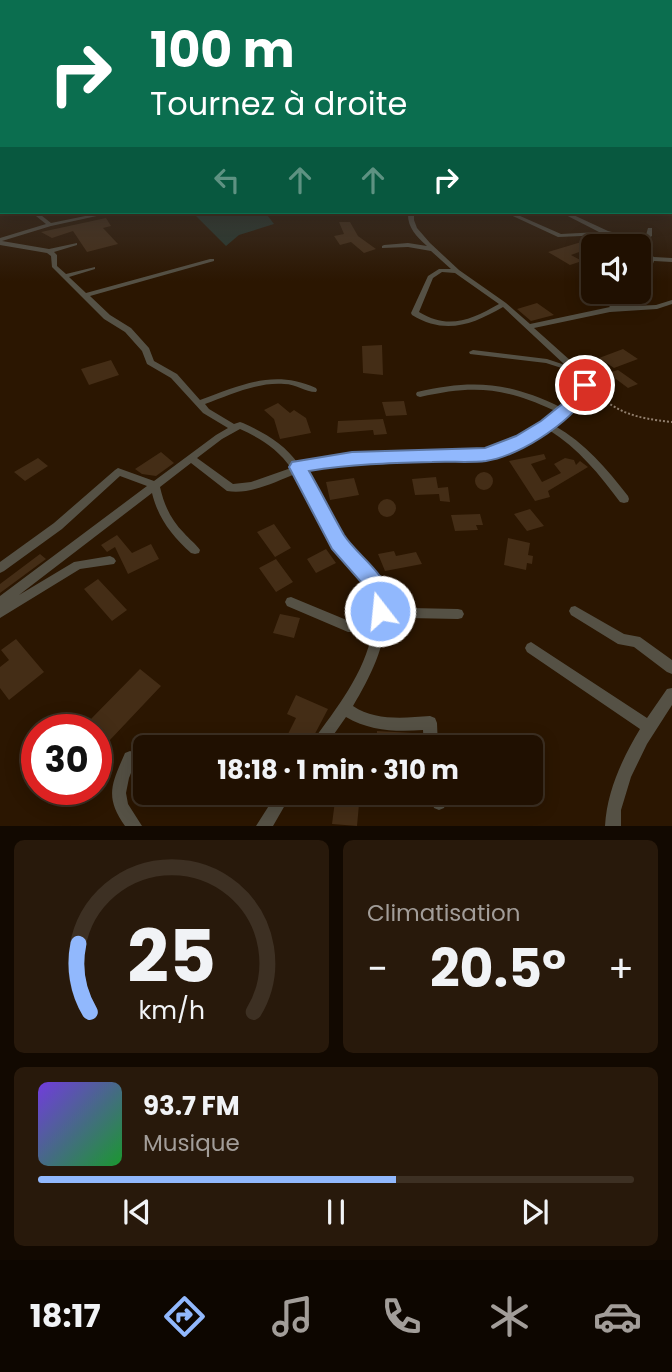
<!DOCTYPE html>
<html lang="fr">
<head>
<meta charset="utf-8">
<style>
	body { margin:0; font-family:Poppins,sans-serif; background:#28190b; color:#f1f3f6; height:100vh; display:flex; flex-direction:column; font-size:26px; white-space:nowrap }
	* { box-sizing:border-box; margin:0 }
	p { font-size:23px; color:#a29d99 }
	.icon { flex:none; width:38px; height:38px; fill:none; stroke:currentColor; stroke-width:2; stroke-linecap:round; stroke-linejoin:round }
	.map { position:relative; height:826px; overflow:hidden }
	.side { display:flex; flex-direction:column; gap:14px; padding:14px; background:#120901; flex:1 }
	.side>* { flex:none }
	.guide { position:absolute; left:0px; top:0px; width:672px; height:214px; box-shadow:0 4px 18px #0003,0 0 0 2px #3d3023; background:#0b6e4f; color:#fff; overflow:hidden }
	.buttons { position:absolute; left:581px; top:234px; display:grid; gap:14px }
	.buttons a { display:grid; place-items:center; width:70px; height:70px; border-radius:10px; background:#201001; box-shadow:0 4px 18px #0003,0 0 0 2px #3d3023; font-size:35px }
	.speed { position:absolute; left:21px; top:714px; display:flex; gap:14px; font-size:35px; font-weight:700; text-align:center }
	.speed>* { display:grid; place-content:center; width:91px; height:91px; border-radius:50%; background:#201001; box-shadow:0 4px 18px #0003,0 0 0 2px #3d3023; line-height:1 }
	.speed .limit { border:10px solid #d22; background:#fff; color:#111 }
	.pin { position:absolute; display:grid; place-items:center; width:60px; height:60px; color:#fff; margin:-30px; border:4px solid #fff; border-radius:50%; box-shadow:0 2px 7px #0007 }
	.me { position:absolute; width:77px; margin:-38px; rotate:344deg; stroke-linejoin:round; filter:drop-shadow(0 0 5px #0008) }
	.turn { display:flex; align-items:center; gap:24px; height:147px; padding:0 35px; font-size:32px }
	.turn .icon { width:91px; height:91px; stroke-width:2.5 }
	.turn b { display:block; font-size:49px; line-height:60px }
	.lanes { display:flex; align-items:center; height:66px; padding:0 35px; background:#0003; justify-content:center; gap:35px; direction:ltr }
	.lanes .off { opacity:.35 }
	.big { font-size:52px; font-weight:700; line-height:1.1 }
	.side .widget { flex:1; display:flex; flex-direction:column; justify-content:center; gap:10px; min-width:0; padding:0 24px; border-radius:10px; background:#28190b }
	.side .dial { align-items:center; gap:0 }
	.dial svg { height:182px; overflow:visible; fill:none; stroke:#3d3023; stroke-width:7; stroke-linecap:round; text-anchor:middle }
	.dial text { fill:#f1f3f6; stroke:none }
	.song { display:flex; align-items:center; gap:21px }
	.cover { width:84px; height:84px; border-radius:10px; background:linear-gradient(135deg,hsl(260 70% 55%),hsl(130 70% 35%)) }
	.played { height:7px; border-radius:4px; background:linear-gradient(90deg,#91b8fd 60%,#3d3023 60%) }
	.keys { display:flex; justify-content:space-around; direction:ltr }
	.heat { display:flex; justify-content:space-between; align-items:center; font-size:38px; direction:ltr }
	.side .tiles { flex:1; display:grid; gap:14px; grid-template-columns:1fr 1fr }
	.widget:last-child { grid-column:span 2 }
	.trip { position:absolute; left:133px; top:735px; width:410px; height:70px; border-radius:10px; background:#201001; box-shadow:0 4px 18px #0003,0 0 0 2px #3d3023; font-weight:700; line-height:70px; text-align:center }
	.tabs { display:flex; height:112px; justify-content:space-around; align-items:center; background:#0d0600; color:#a29d99 }
	.tabs .icon { width:49px; height:49px }
	.tabs .current { color:#91b8fd }
	.tabs b { font-size:32px; color:#f1f3f6 }
	.map>svg:first-child { display:block }
</style>
</head>
<body>
<div class="map">
<svg width="672" height="826" viewBox="0 0 672 826">
	<rect width="100%" height="100%" fill="#2b1601"/>
	<path fill="#25372d" d="M 192,212 L 265,212 L 274,224 L 239,235 L 226,246 Z"/>
	<path fill="#442d16" d="M 106,218 L 111,226 L 103,228 L 118,244 L 87,252 L 73,231 L 52,238 L 41,232 Z
		M 339,222 L 350,222 L 358,236 L 376,249 L 364,253 L 351,242 L 340,245 L 334,236 L 344,234 Z
		M 588,240 L 598,245 L 571,255 L 582,261 L 570,265 L 548,252 Z
		M 537,303 L 554,315 L 531,321 L 517,309 Z
		M 382,345 L 383,375 L 363,373 L 362,346 Z
		M 623,349 L 638,359 L 614,368 L 599,358 Z
		M 111,360 L 119,375 L 89,385 L 81,369 Z
		M 618,370 L 638,384 L 628,388 L 608,373 Z
		M 404,401 L 407,415 L 386,416 L 382,402 Z
		M 278,403 L 290,413 L 294,410 L 306,418 L 311,433 L 280,439 L 274,419 L 264,410 Z
		M 383,419 L 387,434 L 374,435 L 373,430 L 337,433 L 338,421 Z
		M 161,452 L 174,463 L 156,476 L 142,474 L 135,469 Z
		M 544,454 L 546,459 L 531,464 L 542,482 L 561,473 L 554,464 L 565,458 L 574,460 L 576,465 L 580,461 L 588,467 L 548,491 L 550,497 L 535,501 L 509,461 Z
		M 38,458 L 48,466 L 25,481 L 14,472 Z
		M475 481a9 9 0 1 1 18 0a9 9 0 1 1-18 0Z
		M 436,477 L 438,488 L 448,487 L 450,502 L 440,501 L 439,494 L 415,495 L 412,479 Z
		M 354,478 L 359,495 L 330,500 L 326,482 Z
		M378 508a9 9 0 1 1 18 0a9 9 0 1 1-18 0Z
		M 530,509 L 544,526 L 527,531 L 514,514 Z
		M 480,514 L 483,525 L 476,525 L 478,530 L 455,531 L 451,515 Z
		M 274,524 L 291,548 L 275,557 L 257,532 Z
		M 117,535 L 132,553 L 151,544 L 159,559 L 128,574 L 115,547 L 107,552 L 101,545 Z
		M 508,538 L 530,543 L 528,555 L 533,556 L 532,564 L 527,563 L 526,570 L 504,565 Z
		M 326,549 L 336,563 L 316,573 L 307,559 Z
		M 394,551 L 396,556 L 416,552 L 422,564 L 385,571 L 378,554 Z
		M 40,554 L 46,559 L 0,593 L 0,584 Z
		M 276,559 L 293,582 L 276,592 L 259,568 Z
		M 98,579 L 127,610 L 112,621 L 84,589 Z
		M 280,614 L 300,618 L 294,638 L 273,633 Z
		M 16,639 L 44,672 L 9,700 L 0,688 L 0,667 L 9,660 L 1,650 Z
		M 140,669 L 161,686 L 109,741 L 88,722 Z
		M 296,695 L 328,709 L 308,747 L 296,747 L 284,742 L 296,718 L 287,714 Z
		M 377,731 L 413,733 L 412,747 L 376,747 Z
		M 336,793 L 360,793 L 357,826 L 332,824 Z"/>
	<g fill="none" stroke-linecap="round" stroke-linejoin="round">
		<path stroke="#917f6e" stroke-width="2" stroke-dasharray="2 2" stroke-linecap="butt" d="M 591,390 C 620,414 635,418 672,422"/>
		<path fill="#555145" fill-rule="evenodd" d="M 0,166 L 2,166 L 2,169 L 0,169 Z
			M 670,168 L 672,168 L 672,170 L 670,170 Z
			M 0,192 L 2,193 L 2,197 L 0,196 Z
			M 31,212 L 37,212 L 51,223 L 105,212 L 115,212 L 51,226 L 2,241 L 49,249 L 77,243 L 77,245 L 54,252 L 57,255 L 57,266 L 66,274 L 95,267 L 95,269 L 69,277 L 86,293 L 210,259 L 214,259 L 214,261 L 90,296 L 110,315 L 131,328 L 149,348 L 154,361 L 177,374 L 200,400 C 242,385 273,369 316,388 L 317,390 L 316,392 C 305,392 296,384 284,384 C 257,382 230,395 205,404 L 209,409 L 234,424 L 240,422 L 243,423 C 265,433 285,444 299,465 C 315,460 330,457 347,456 C 405,452 469,465 522,438 C 530,434 539,429 544,423 L 547,422 L 554,417 L 553,410 C 503,387 473,385 420,397 L 417,396 L 416,394 L 417,392 C 473,379 508,382 560,407 L 562,410 L 575,396 L 581,385 L 574,372 L 546,363 L 470,354 L 469,352 L 473,350 L 547,359 L 565,365 L 503,307 C 472,325 445,335 412,315 L 411,313 L 428,276 L 439,269 L 451,269 L 431,251 L 408,247 L 382,248 L 382,246 L 384,245 L 408,243 L 427,246 C 416,236 407,227 408,212 L 414,212 L 414,220 L 417,228 L 430,243 L 459,270 L 506,303 L 530,324 L 610,307 L 596,292 L 603,292 L 617,306 L 628,303 L 635,292 L 639,292 L 639,284 L 648,261 L 639,262 L 639,258 L 646,258 L 639,252 L 639,247 L 630,247 L 606,235 L 558,237 L 504,212 L 511,212 L 561,234 L 599,232 L 560,212 L 567,212 L 608,231 L 612,232 L 612,234 L 635,245 L 635,241 L 646,235 L 648,228 L 652,228 L 652,236 L 640,243 L 641,248 L 654,257 L 672,258 L 672,262 L 654,261 L 642,292 L 634,306 L 656,305 L 672,300 L 672,304 L 657,309 L 610,312 L 534,328 L 581,370 L 589,385 C 580,401 569,414 555,426 C 585,443 607,469 628,496 L 629,499 L 628,502 L 624,503 L 620,502 C 600,475 578,448 549,430 C 495,468 440,461 378,461 C 353,462 327,462 303,471 L 332,523 L 344,541 L 373,573 L 384,593 L 410,608 L 458,609 L 462,610 L 464,614 L 462,618 L 458,619 L 408,618 L 386,606 C 388,642 371,676 353,706 C 375,721 404,718 430,716 L 435,718 L 437,723 L 438,747 L 424,747 L 423,730 C 396,732 370,731 346,717 L 325,747 L 310,747 L 312,742 C 336,709 365,673 372,632 L 348,632 L 287,606 L 285,602 L 287,598 L 291,597 L 349,621 L 374,621 C 375,610 376,598 371,588 C 363,572 346,561 335,546 C 319,523 310,497 295,474 C 275,482 250,495 227,491 L 191,463 L 160,487 C 164,505 171,520 184,533 C 189,539 196,544 200,550 L 199,553 L 195,554 L 191,553 C 172,536 158,518 152,493 L 19,595 L 74,562 L 110,556 L 114,558 L 116,561 L 114,564 L 80,569 L 0,618 L 0,596 L 147,486 L 120,476 L 62,529 L 4,571 L 0,573 L 0,562 L 54,523 L 115,470 L 118,468 L 154,481 L 216,435 L 228,428 L 203,413 L 171,378 L 147,364 L 142,351 L 125,332 L 104,319 L 52,267 L 51,256 L 47,253 L 0,245 L 0,238 L 46,224 ZM 442,272 L 455,273 L 499,304 C 471,320 448,330 419,312 L 433,278 ZM 240,429 C 260,438 278,449 291,468 L 251,482 L 233,484 L 197,458 L 222,439 Z
			M 593,270 L 593,274 L 588,275 L 593,280 L 593,286 L 591,285 L 581,274 Z
			M 575,606 L 624,634 L 640,637 L 672,660 L 672,674 L 667,672 L 634,647 L 618,644 L 571,615 L 569,611 L 571,607 Z
			M 531,642 L 647,718 L 667,689 L 672,688 L 672,705 L 647,744 L 631,777 L 621,810 L 621,826 L 605,826 C 607,791 622,759 640,729 L 527,652 L 525,648 L 527,644 Z
			M 130,751 L 135,753 L 137,758 L 129,778 L 126,793 L 128,804 L 142,826 L 125,826 C 104,797 112,783 125,753 Z
			M 277,793 L 292,793 L 273,826 L 256,826 Z
			M 429,793 L 443,793 L 446,803 L 444,808 L 439,810 L 434,808 Z"/>
	</g>
	<linearGradient id="sky" x2="0" y2="1"><stop stop-color="#180c01"/><stop offset="0.59" stop-color="#443c38"/><stop offset="1" stop-color="#443c38" stop-opacity="0"/></linearGradient>
	<rect width="672" height="281" fill="url(#sky)"/>
	<path fill="#91b8fd" stroke="#5e78a4" stroke-width="2" d="M 585,381 L 592,385 C 579,418 521,456 486,461 C 469,463 450,461 432,462 C 391,463 351,464 309,471 C 321,492 332,514 344,535 C 360,560 403,583 387,618 L 380,621 L 372,618 L 370,598 L 362,583 L 332,549 L 289,467 L 292,462 L 352,452 L 485,448 L 516,436 L 541,421 L 572,396 L 579,382 Z"/>
</svg>
<div class="buttons">
<a><svg class="icon" aria-label="sound" viewBox="0 0 24 24"><path d="M4 9h4l5-4v14l-5-4H4zM17 9q2 3 0 6"/></svg></a>
</div>
<div class="speed"><div class="limit">30</div></div>
<div class="pin" style="left:585px;top:385px;background:#d93025"><svg class="icon" aria-label="arrive" viewBox="0 0 24 24"><path d="M6 21V4h12l-3 4 3 4H6"/></svg></div>
<svg class="me" style="left:380px;top:611px" viewBox="-20 -20 40 40"><circle r="17" fill="#91b8fd" stroke="#fff" stroke-width="3"/><path d="M0-11L8 9 0 5-8 9z" fill="#fff"/></svg>
<div class="trip">18:18 · 1 min · 310 m</div>
<div class="guide">
<div class="turn"><svg class="icon" aria-label="right" viewBox="0 0 24 24"><path d="M7 20v-9h11M14 6l5 5-5 5"/></svg><div><b>100 m</b>Tournez à droite</div></div>
<div class="lanes"><svg class="icon off" aria-label="left" viewBox="0 0 24 24"><path d="M17 20v-9H6M10 6l-5 5 5 5"/></svg><svg class="icon off" aria-label="ahead" viewBox="0 0 24 24"><path d="M12 20V5M6 11l6-6 6 6"/></svg><svg class="icon off" aria-label="ahead" viewBox="0 0 24 24"><path d="M12 20V5M6 11l6-6 6 6"/></svg><svg class="icon" aria-label="right" viewBox="0 0 24 24"><path d="M7 20v-9h11M14 6l5 5-5 5"/></svg></div>
</div>
</div>
<section class="side">
<div class="tiles">
<div class="widget dial"><svg viewBox="0 0 100 80">
<path d="M14 69A42 42 0 1 1 86 69"/>
<path d="M14 69A42 42 0 0 1 9 39" stroke="#91b8fd"/>
<text x="50" y="56" font-size="32" font-weight="700">25</text>
<text x="50" y="72" font-size="11">km/h</text>
</svg></div>
<div class="widget"><p>Climatisation</p>
<div class="heat"><a>−</a><b class="big">20.5°</b><a>+</a></div>
</div>
<div class="widget">
<div class="song"><i class="cover"></i><div><b>93.7 FM</b><p>Musique</p></div></div>
<div class="played"></div>
<div class="keys"><svg class="icon" aria-label="previous" viewBox="0 0 24 24"><path d="M18 5L8 12l10 7zM5 5v14"/></svg><svg class="icon" aria-label="pause" viewBox="0 0 24 24"><path d="M8 5v14M16 5v14"/></svg><svg class="icon" aria-label="next" viewBox="0 0 24 24"><path d="M6 5l10 7-10 7zM19 5v14"/></svg></div>
</div>
</div>
</section>
<nav class="tabs">
<b>18:17</b>
<svg class="icon current" aria-label="directions" viewBox="0 0 24 24"><path d="M12 3l9 9-9 9-9-9zM9 14v-3h6M13 9l2 2-2 2"/></svg>
<svg class="icon" aria-label="music" viewBox="0 0 24 24"><path d="M9 18V5l10-2v13"/><circle cx="6" cy="18" r="3"/><circle cx="16" cy="16" r="3"/></svg>
<svg class="icon" aria-label="phone" viewBox="0 0 24 24"><path d="M5 4h4l2 5-3 2q2 4 5 5l2-3 5 2v4C11 20 4 13 5 4z"/></svg>
<svg class="icon" aria-label="climate" viewBox="0 0 24 24"><path d="M12 3v18M4 7l16 10M4 17L20 7"/></svg>
<svg class="icon" aria-label="car" viewBox="0 0 24 24"><path d="M5 17H2v-5l4-1 3-4h7l3 4 3 1v5h-3M9 17h6M6 11h13"/><circle cx="7" cy="17" r="2"/><circle cx="17" cy="17" r="2"/></svg>
</nav>
</body>
</html>
